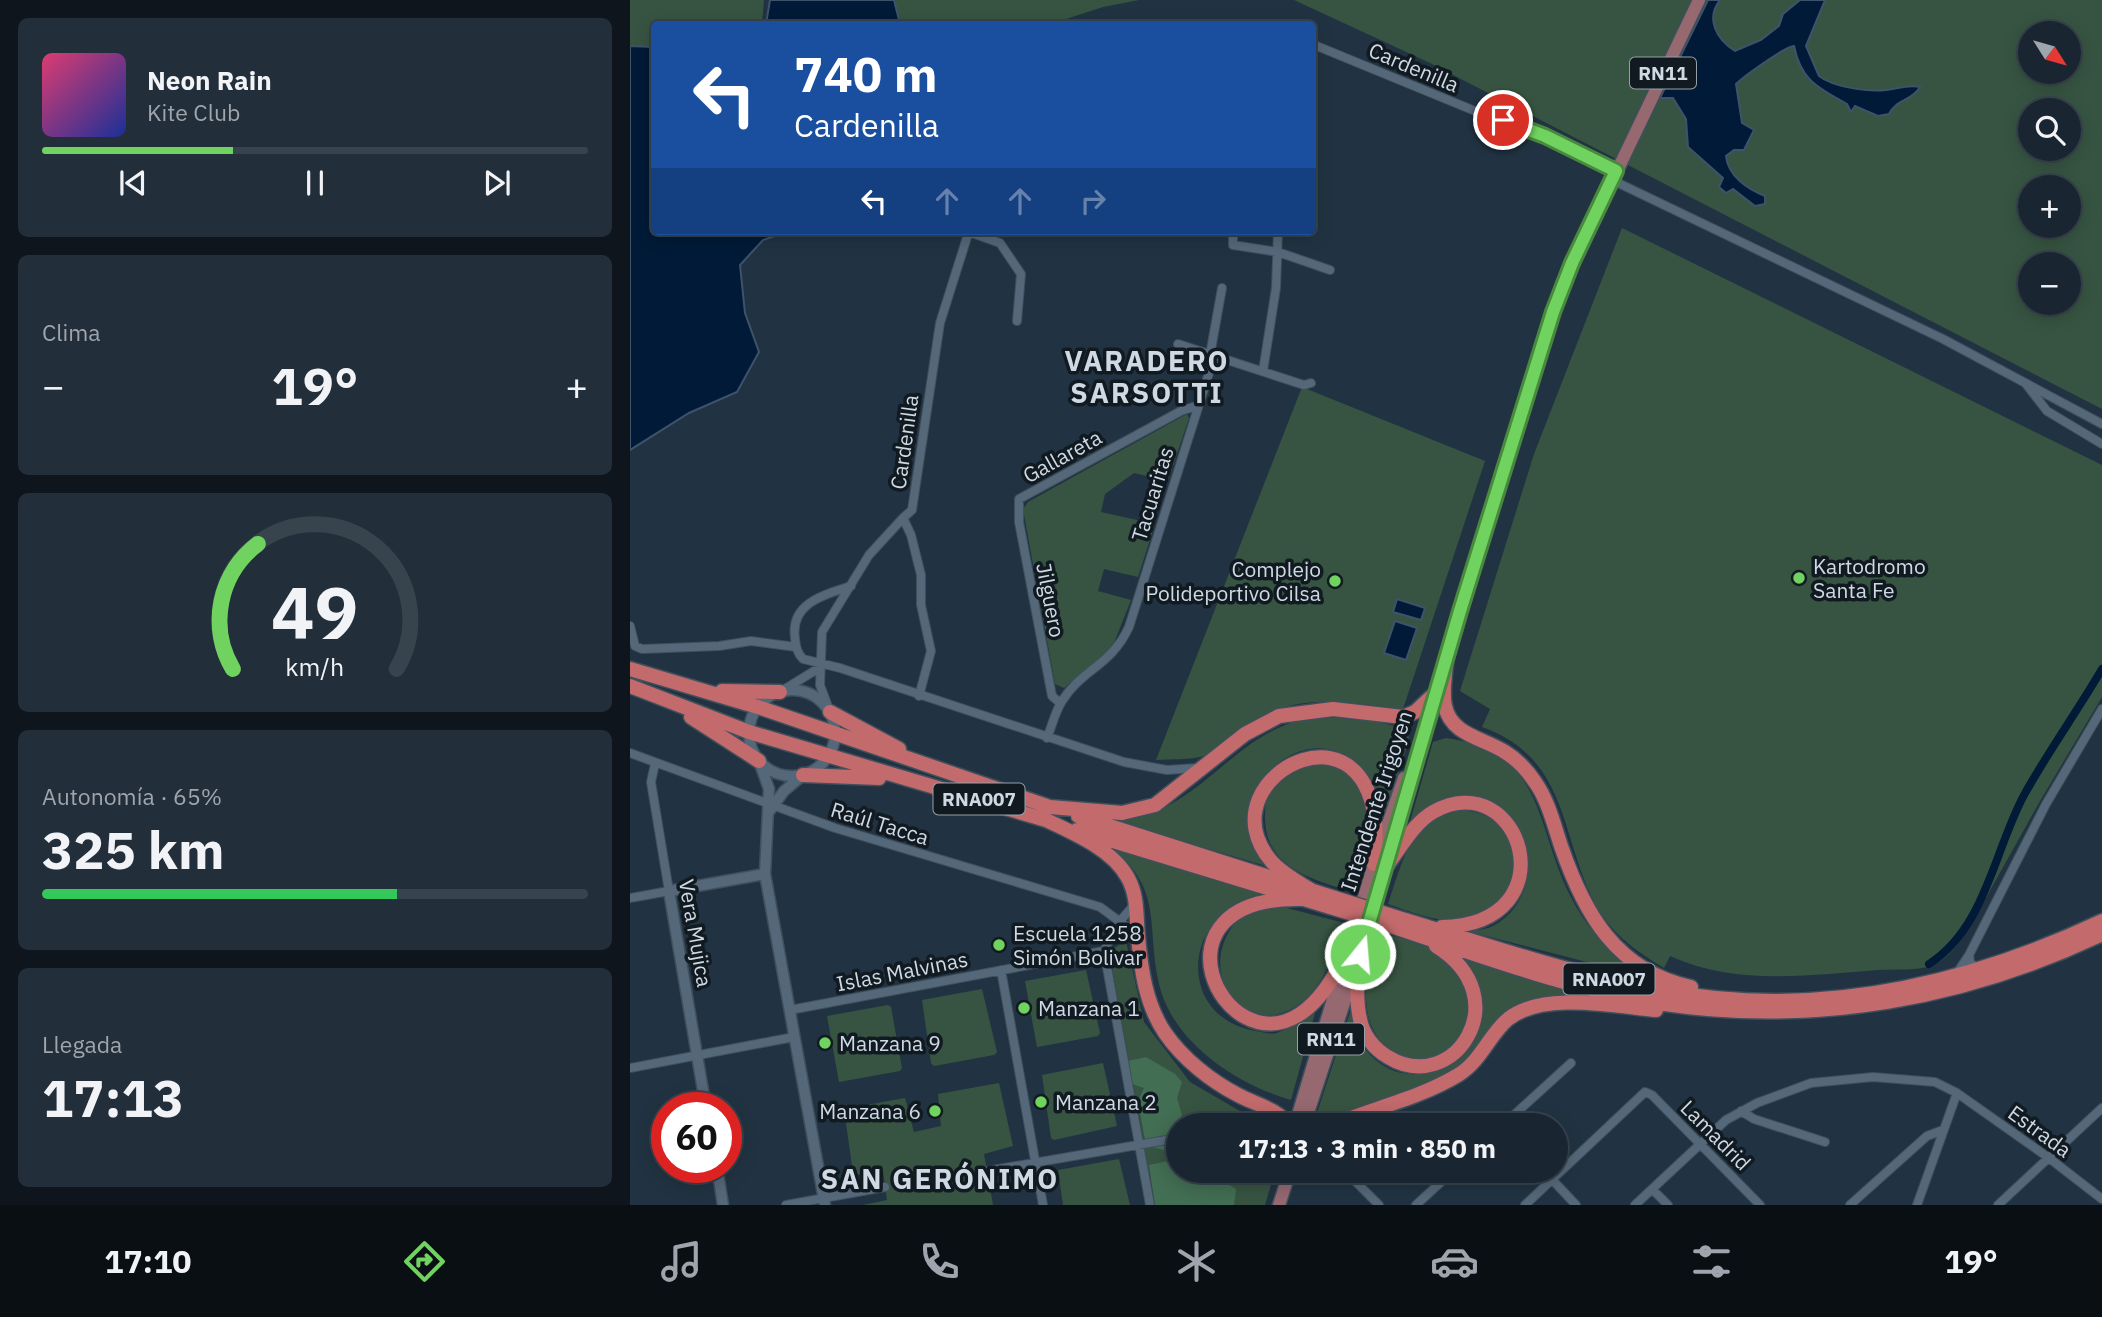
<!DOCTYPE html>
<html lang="es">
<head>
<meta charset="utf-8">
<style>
	body { margin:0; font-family:"IBM Plex Sans",sans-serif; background:#222e3a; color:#f1f3f6; height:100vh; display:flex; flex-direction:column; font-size:26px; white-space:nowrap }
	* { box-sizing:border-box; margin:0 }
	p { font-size:23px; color:#9fa5ac }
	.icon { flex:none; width:38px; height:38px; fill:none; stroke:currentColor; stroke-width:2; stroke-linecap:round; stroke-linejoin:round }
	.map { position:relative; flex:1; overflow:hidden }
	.panel { display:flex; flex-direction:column; gap:18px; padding:18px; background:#0e151c; width:630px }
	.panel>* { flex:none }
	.guide { position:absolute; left:21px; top:21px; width:665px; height:214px; border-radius:7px; box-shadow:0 4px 18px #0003,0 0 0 2px #37434d; background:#1a4fa0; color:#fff; overflow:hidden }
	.needle { width:46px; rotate:127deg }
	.tools { position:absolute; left:1388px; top:21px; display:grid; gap:14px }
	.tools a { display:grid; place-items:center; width:63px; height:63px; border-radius:50%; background:#192632; box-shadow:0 4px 18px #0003,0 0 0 2px #37434d; font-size:35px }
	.speed { position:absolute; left:21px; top:1092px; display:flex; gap:14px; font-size:35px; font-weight:700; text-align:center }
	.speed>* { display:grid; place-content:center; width:91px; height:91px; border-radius:50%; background:#192632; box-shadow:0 4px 18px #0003,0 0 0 2px #37434d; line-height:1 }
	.speed .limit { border:10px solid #d22; background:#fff; color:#111 }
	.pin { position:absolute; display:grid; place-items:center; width:60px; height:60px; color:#fff; margin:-30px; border:4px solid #fff; border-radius:50%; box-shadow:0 2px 7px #0007 }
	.me { position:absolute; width:77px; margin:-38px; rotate:17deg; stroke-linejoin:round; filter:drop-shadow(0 0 5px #0008) }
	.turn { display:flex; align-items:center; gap:24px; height:147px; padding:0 28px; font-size:32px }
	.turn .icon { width:91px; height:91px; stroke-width:2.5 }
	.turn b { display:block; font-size:49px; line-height:60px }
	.lanes { display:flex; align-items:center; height:66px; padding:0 28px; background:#0003; justify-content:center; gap:35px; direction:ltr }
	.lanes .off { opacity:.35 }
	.big { font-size:52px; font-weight:800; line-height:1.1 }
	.panel .widget { flex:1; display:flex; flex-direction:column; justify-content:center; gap:10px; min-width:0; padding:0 24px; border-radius:10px; background:#222e3a }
	.panel .dial { align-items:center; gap:0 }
	.dial svg { height:182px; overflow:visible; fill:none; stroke:#37434d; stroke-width:7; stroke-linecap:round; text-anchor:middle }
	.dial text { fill:#f1f3f6; stroke:none }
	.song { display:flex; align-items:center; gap:21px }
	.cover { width:84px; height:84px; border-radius:10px; background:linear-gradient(135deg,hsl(340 70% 55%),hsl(230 70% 35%)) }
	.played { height:7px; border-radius:4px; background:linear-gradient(90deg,#70d35f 35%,#37434d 35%) }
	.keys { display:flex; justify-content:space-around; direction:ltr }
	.heat { display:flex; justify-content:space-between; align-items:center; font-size:38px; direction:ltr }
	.charge { height:10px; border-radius:5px; background:linear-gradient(90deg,#34c759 65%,#37434d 0) }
	.trip { position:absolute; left:536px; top:1113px; width:402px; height:70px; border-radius:35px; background:#192632; box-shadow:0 4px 18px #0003,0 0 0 2px #37434d; font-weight:800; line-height:70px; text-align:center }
	.menu { display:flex; height:112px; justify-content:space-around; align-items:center; background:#0a0f14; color:#9fa5ac }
	.menu .icon { width:49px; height:49px }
	.menu .selected { color:#70d35f }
	.menu b { font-size:32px; color:#f1f3f6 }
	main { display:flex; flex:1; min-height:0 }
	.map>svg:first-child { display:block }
</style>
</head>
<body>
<main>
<section class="panel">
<div class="widget">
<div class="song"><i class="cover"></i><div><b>Neon Rain</b><p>Kite Club</p></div></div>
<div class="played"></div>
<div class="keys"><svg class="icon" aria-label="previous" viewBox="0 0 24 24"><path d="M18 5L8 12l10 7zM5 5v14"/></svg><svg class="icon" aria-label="pause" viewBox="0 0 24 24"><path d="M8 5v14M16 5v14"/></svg><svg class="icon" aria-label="next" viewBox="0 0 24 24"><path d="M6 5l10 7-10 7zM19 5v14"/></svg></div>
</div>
<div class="widget"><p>Clima</p>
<div class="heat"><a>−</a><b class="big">19°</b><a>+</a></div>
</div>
<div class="widget dial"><svg viewBox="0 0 100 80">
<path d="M14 69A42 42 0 1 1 86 69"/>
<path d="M14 69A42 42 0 0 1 25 14" stroke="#70d35f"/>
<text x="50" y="56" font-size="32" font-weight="700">49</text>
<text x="50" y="72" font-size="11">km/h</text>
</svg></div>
<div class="widget"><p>Autonomía · 65%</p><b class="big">325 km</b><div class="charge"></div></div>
<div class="widget"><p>Llegada</p><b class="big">17:13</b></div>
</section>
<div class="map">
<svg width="1472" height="1205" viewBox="0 0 1472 1205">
	<rect width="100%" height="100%" fill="#213342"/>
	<path fill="#375442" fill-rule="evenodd" d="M 0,0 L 134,0 L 132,24 L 24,24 L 24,56 L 0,57 Z
		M 264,0 L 509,0 L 473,7 L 421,24 L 270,24 Z
		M 664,0 L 1472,0 L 1472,409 L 800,63 ZM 1400,33 L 1438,33 L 1438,72 L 1400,72 ZM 1400,110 L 1438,110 L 1438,149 L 1400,149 ZM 1400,187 L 1438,187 L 1438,226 L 1400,226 ZM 1400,264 L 1438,264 L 1438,303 L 1400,303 Z
		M 992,228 L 1472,465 L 1472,697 L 1410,801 L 1339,928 C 1330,942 1318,960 1301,966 C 1286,971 1264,969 1248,970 C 1179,975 1105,986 1040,956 L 1034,968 C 1011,954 987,938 972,915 C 928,847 945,760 852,727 L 860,709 L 830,691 L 904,454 Z
		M 672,387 L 855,461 L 773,709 C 729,704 683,694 640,712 C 618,721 590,751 574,756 C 560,760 540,759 526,760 Z
		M 557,414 L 559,418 L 538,481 L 504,473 L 475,494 L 471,512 L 525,524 L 508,577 L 474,569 L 468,591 L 501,600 L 482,648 L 434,688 L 425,684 L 393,509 L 398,502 Z
		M 686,717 L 734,719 L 778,729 L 779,741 L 751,823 C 748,804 747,783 732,768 C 687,721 620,765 618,822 C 617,837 629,854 636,866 L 471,817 C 485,816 506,819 519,814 C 583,791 613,727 686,717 Z
		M 816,738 C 919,753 904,830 943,901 C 960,933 983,955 1011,976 L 837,931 C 845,930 856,930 863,926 C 918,897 906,809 845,799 C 835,797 823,796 813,801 C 798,808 788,820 777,832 L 803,742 Z
		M 675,764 C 683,764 694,762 702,765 C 757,784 733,851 724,892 C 683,880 635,868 635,817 C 635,807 636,795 643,786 C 649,777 665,770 675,764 Z
		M 822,810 C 905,808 900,906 843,919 C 817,926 783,913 758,904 C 772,863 778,827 822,810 Z
		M 482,848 L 632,894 C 553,909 543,1017 626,1031 C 632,1032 641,1035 647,1033 C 662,1028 675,1016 687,1006 L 661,1100 C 605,1084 539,1040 528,979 C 517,922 532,889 482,848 Z
		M 627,907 L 657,908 L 714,923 C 705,952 694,987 668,1005 C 619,1039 566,979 602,927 C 607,919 619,913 627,907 Z
		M 750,932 C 769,938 789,942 806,951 C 822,960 832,976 837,993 C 859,1071 732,1092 736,989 C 737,969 744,951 750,932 Z
		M 496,941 L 514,1022 L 560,1082 L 634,1125 L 548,1125 L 548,1171 L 645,1171 L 635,1205 L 525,1205 L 479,951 Z
		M 833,958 L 990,1001 L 895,1003 L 820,1074 L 700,1122 L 690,1122 L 686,1116 L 723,1003 C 725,1018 725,1036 735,1049 C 792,1120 894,1025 833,958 Z
		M 456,970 L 470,1033 L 468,1036 L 407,1047 L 395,981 Z
		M 352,989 L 367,1052 L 364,1055 L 304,1066 L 301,1063 L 292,1000 Z
		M 258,1005 L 261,1007 L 272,1068 L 270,1071 L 209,1082 L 197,1016 Z
		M 473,1063 L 487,1126 L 424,1140 L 421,1138 L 412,1075 Z
		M 369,1083 L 383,1146 L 354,1154 L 363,1205 L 233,1205 L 257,1200 L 253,1171 L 226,1175 L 223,1173 L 214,1109 L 275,1098 L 284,1132 L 311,1126 L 308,1094 Z
		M 489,1159 L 500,1205 L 433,1205 L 428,1170 Z"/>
	<path fill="#426e53" d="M 516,1057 L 545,1074 L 552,1082 L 547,1098 L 552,1115 L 537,1151 L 516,1145 L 508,1101 L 514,1088 L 502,1084 L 498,1061 Z
		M 538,1161 L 548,1164 L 548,1171 L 578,1172 L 606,1189 L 604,1205 L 525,1205 L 519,1165 Z"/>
	<path fill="#001a37" stroke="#3e536b" stroke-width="2" d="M 140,0 L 264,0 L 270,24 L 136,24 Z
		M 1078,0 L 1090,0 C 1075,19 1087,40 1105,51 L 1131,40 L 1149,26 L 1153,14 L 1170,0 L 1195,0 L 1176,46 L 1189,76 C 1203,87 1238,92 1256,90 C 1268,89 1277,84 1290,87 C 1282,101 1265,100 1259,114 L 1248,116 L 1225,106 L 1221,112 L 1217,104 C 1189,88 1171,81 1164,46 C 1156,46 1114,76 1106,84 L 1112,123 L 1124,130 L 1114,150 L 1104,150 L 1096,156 C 1098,176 1117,189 1135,196 L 1135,204 L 1125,206 L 1103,189 L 1096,193 L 1089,187 L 1093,178 L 1058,147 L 1056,119 L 1043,98 L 1030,98 Z
		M 0,46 L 24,47 L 24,231 L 195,231 L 153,233 L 133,240 L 110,265 L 115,313 L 129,352 L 107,392 L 59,413 L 0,450 Z
		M 767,599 L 795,608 L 791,620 L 763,612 Z
		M 765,621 L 787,628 L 776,660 L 754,653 Z"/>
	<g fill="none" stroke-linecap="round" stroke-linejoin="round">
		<path stroke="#001a37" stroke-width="8" d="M 1299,964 C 1355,928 1364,852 1393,797 C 1417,753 1447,712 1472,669"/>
		<defs>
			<path id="street" d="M 682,44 L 845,111 L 907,132 L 987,171
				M 982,180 L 1313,339 L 1472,424
				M 603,231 L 603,245 L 648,252 L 700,270
				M 339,232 L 370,243 L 391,274 L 387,321
				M 548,344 L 674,385 L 681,383
				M 580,355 L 592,288
				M 633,371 L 646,288 L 648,231
				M 1396,384 L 1417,411 L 1472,444
				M 221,586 C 194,595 160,603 165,638 C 166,647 167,653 173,659 L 210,668 L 494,762 L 537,770 L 566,768
				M 0,626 L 5,646 L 12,649 L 89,646 L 121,641 L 166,647
				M 150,692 L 189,668
				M 289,696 L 301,651 L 291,605 L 291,575 L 281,535 L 273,518 L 282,510 L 310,323 L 339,231
				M 430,703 L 422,696 L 389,522 L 389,499 L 551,411 L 566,406
				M 200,712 L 190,685 L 192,632 L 239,555 L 273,518
				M 417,738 C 422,726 425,712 432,701 C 452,669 481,666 499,627 L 584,357
				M 0,753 L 205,828 L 470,907 L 508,935
				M 0,898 L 39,891 L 21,782 L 25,764
				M 474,951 L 520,1205
				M 474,951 L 490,921 L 505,904
				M 1339,955 L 1416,804 L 1472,709
				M 371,970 L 413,1205
				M 1327,973 L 1339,955 L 1340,962 L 1347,969
				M 160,1010 L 474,951
				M 0,1068 L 164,1037
				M 1111,1111 L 1124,1119 L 1195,1142
				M 768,1125 L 773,1121
				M 873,1125 L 941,1063
				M 357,1171 L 548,1138
				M 686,1171 L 721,1177
				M 726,1171 L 721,1177 L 749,1205
				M 914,1171 L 946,1205
				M 1022,1189 L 1038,1205
				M 156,1205 L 255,1187
				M 786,1205 L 823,1171
				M 895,1205 L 1015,1092 L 1022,1095 L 1130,1205
				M 1005,1205 L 1096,1120 L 1127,1103 L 1181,1083 L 1243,1077 L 1305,1082 L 1327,1093 L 1419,1158 L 1472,1199
				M 1220,1205 L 1297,1136 L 1313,1130
				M 1287,1205 L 1327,1093
				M 1368,1205 L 1472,1108"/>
			<path id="secondary" d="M119 733a43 43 0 1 1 86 0a43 43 0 1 1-86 0Z
				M 129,761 L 139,789 L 135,874 L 195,1205
				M 138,813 L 154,791 L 173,775
				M 76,1108 L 39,891 L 135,874
				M 87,1167 L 93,1205"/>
			<path id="primary" d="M 814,672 L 873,468 L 932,286 L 1069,0
				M 665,1125 L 744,864 L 774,778
				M 674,1125 L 730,954 L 808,689
				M 649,1205 L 660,1171"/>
			<path id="highway" d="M 816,663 C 815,677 812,693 815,706 C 821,735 853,738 875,752 C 888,760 897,770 905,782 C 918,800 924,825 931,846 C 954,913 986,971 1061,987
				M 0,669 L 128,707 L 420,807 L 492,813 L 525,805 L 615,734 L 649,716 L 703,709 L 773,717 L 785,712 L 801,697
				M 0,686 L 119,732 L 416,820 C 444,833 483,850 498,878 C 508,896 506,917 508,936 C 511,970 516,1005 535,1033 C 553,1059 581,1081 608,1095 C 625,1104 647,1109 659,1125
				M 92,691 L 150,692
				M 200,712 L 269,749
				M 61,717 L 129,761
				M 173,775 L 249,778
				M 448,816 L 705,898
				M 447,830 L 700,907
				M 758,864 C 771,847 784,823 803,812 C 891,763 942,924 812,927
				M 681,890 C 668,882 653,874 642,862 C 566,774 765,678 744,864
				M 673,899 C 513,895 592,1065 670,1014 C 691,1000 704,976 717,955
				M 759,915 C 849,942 941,975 1034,991 C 1187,1019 1334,986 1472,921
				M 755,924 C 846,954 940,990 1035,1004 C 1186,1026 1335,999 1472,934
				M 730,954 C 728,976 725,998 730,1019 C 733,1035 744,1049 758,1057 C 823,1097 890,998 806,946
				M 703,1125 C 744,1108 790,1098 828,1075 C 851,1061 859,1035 878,1019 C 913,991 984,1006 1026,1010"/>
		</defs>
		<use href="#street" stroke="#404f5c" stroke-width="10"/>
		<use href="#secondary" stroke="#404f5c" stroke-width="13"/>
		<use href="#primary" stroke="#404f5c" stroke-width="15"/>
		<use href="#highway" stroke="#404f5c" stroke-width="17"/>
		<use href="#street" stroke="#556879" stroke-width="8"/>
		<use href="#secondary" stroke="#556879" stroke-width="10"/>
		<use href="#primary" stroke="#966971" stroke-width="12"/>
		<use href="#highway" stroke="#c26a6c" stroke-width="14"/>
		<defs>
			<path id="highway-bridge" d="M 705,898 L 759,915
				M 700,907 L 755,924"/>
		</defs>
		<use href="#highway-bridge" stroke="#404f5c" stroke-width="17" stroke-linecap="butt"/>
		<use href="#highway-bridge" stroke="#c26a6c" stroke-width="14"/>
	</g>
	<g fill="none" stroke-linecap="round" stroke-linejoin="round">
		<defs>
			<path id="route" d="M 730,954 L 830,611 L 923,312 L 942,263 L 986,171 L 915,136 L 873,120"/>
		</defs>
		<use href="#route" stroke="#49893e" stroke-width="18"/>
		<use href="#route" stroke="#70d35f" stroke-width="12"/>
	</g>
	<g fill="#70d35f" stroke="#121a21" stroke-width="2.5">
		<circle cx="1169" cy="578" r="7"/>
		<circle cx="705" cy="581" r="7"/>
		<circle cx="369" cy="945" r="7"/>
		<circle cx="394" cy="1008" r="7"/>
		<circle cx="195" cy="1043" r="7"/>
		<circle cx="411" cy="1102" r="7"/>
		<circle cx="305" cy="1111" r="7"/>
	</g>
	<g text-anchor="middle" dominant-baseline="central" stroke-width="7" stroke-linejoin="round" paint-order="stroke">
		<g fill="#121a21" stroke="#96a0a9" stroke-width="2">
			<rect x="1000" y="57.5" width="66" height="31" rx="5"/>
			<rect x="303.5" y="783.5" width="91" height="31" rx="5"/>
			<rect x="933.5" y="963.5" width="91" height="31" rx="5"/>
			<rect x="668" y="1023.5" width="66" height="31" rx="5"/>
		</g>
		<g font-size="19" font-weight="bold" fill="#ced9e3">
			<text x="1033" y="73">RN11</text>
			<text x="349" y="799">RNA007</text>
			<text x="979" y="979">RNA007</text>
			<text x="701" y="1039">RN11</text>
		</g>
		<g font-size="21" fill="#ced9e3" stroke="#121a21">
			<text transform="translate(784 67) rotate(23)">Cardenilla</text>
			<text transform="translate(274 442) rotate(-82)">Cardenilla</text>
			<text transform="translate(432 456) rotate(-29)">Gallareta</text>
			<text transform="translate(522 494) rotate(-73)">Tacuaritas</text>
			<text transform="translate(421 600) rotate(79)">Jilguero</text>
			<text transform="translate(746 801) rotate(-72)">Intendente Irigoyen</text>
			<text transform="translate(250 823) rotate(17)">Raúl Tacca</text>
			<text transform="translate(66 933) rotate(80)">Vera Mujica</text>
			<text transform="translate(272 971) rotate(-11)">Islas Malvinas</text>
			<text transform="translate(1410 1131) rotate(36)">Estrada</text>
			<text transform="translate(1086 1135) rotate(45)">Lamadrid</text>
		</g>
		<g font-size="21" fill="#ced9e3" stroke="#121a21" text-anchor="start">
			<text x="1183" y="566">Kartodromo<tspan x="1183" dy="24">Santa Fe</tspan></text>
			<text x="691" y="569" text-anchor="end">Complejo<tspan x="691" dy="24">Polideportivo Cilsa</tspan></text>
			<text x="383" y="933">Escuela 1258<tspan x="383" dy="24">Simón Bolivar</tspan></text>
			<text x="408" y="1008">Manzana 1</text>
			<text x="209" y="1043">Manzana 9</text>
			<text x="425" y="1102">Manzana 2</text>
			<text x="291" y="1111" text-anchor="end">Manzana 6</text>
		</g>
		<g font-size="28" font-weight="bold" letter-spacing="2" fill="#ced9e3" stroke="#121a21">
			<text x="517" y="360">VARADERO<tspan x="517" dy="32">SARSOTTI</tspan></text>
			<text x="310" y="1178">SAN GERÓNIMO</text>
		</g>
	</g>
</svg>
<div class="tools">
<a><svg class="needle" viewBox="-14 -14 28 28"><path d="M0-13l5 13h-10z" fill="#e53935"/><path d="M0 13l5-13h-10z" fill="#9fa5ac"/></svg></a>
<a><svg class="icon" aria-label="search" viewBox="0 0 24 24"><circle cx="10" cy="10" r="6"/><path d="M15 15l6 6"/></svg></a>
<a>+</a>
<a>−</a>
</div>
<div class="speed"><div class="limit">60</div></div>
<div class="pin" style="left:873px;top:120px;background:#d93025"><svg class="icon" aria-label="arrive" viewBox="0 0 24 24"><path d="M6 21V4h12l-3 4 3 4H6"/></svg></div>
<svg class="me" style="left:730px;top:954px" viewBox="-20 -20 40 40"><circle r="17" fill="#70d35f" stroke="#fff" stroke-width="3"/><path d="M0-11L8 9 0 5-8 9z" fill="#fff"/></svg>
<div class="trip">17:13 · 3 min · 850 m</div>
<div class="guide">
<div class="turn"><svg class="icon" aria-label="left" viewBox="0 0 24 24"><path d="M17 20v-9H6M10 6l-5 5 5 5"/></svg><div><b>740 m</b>Cardenilla</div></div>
<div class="lanes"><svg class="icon" aria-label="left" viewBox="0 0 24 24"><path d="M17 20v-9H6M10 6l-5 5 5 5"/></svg><svg class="icon off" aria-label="ahead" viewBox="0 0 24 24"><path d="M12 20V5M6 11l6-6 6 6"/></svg><svg class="icon off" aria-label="ahead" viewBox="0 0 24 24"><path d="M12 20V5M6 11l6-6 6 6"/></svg><svg class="icon off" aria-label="right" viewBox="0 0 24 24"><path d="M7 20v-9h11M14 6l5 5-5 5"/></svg></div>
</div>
</div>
</main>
<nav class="menu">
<b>17:10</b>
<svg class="icon selected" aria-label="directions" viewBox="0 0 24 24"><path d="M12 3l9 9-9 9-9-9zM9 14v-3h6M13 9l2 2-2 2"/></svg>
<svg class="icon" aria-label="music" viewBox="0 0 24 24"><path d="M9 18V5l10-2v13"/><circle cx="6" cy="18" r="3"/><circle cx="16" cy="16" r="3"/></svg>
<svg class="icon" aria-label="phone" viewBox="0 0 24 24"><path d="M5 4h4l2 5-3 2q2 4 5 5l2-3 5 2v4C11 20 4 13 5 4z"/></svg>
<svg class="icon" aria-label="climate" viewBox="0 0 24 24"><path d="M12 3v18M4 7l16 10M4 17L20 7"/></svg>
<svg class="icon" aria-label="car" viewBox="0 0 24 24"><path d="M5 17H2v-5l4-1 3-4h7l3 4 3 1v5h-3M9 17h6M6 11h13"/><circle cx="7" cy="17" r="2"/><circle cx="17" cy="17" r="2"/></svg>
<svg class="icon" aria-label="filters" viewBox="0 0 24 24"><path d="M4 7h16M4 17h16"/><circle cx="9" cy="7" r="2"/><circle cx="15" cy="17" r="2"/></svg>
<b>19°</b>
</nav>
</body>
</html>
